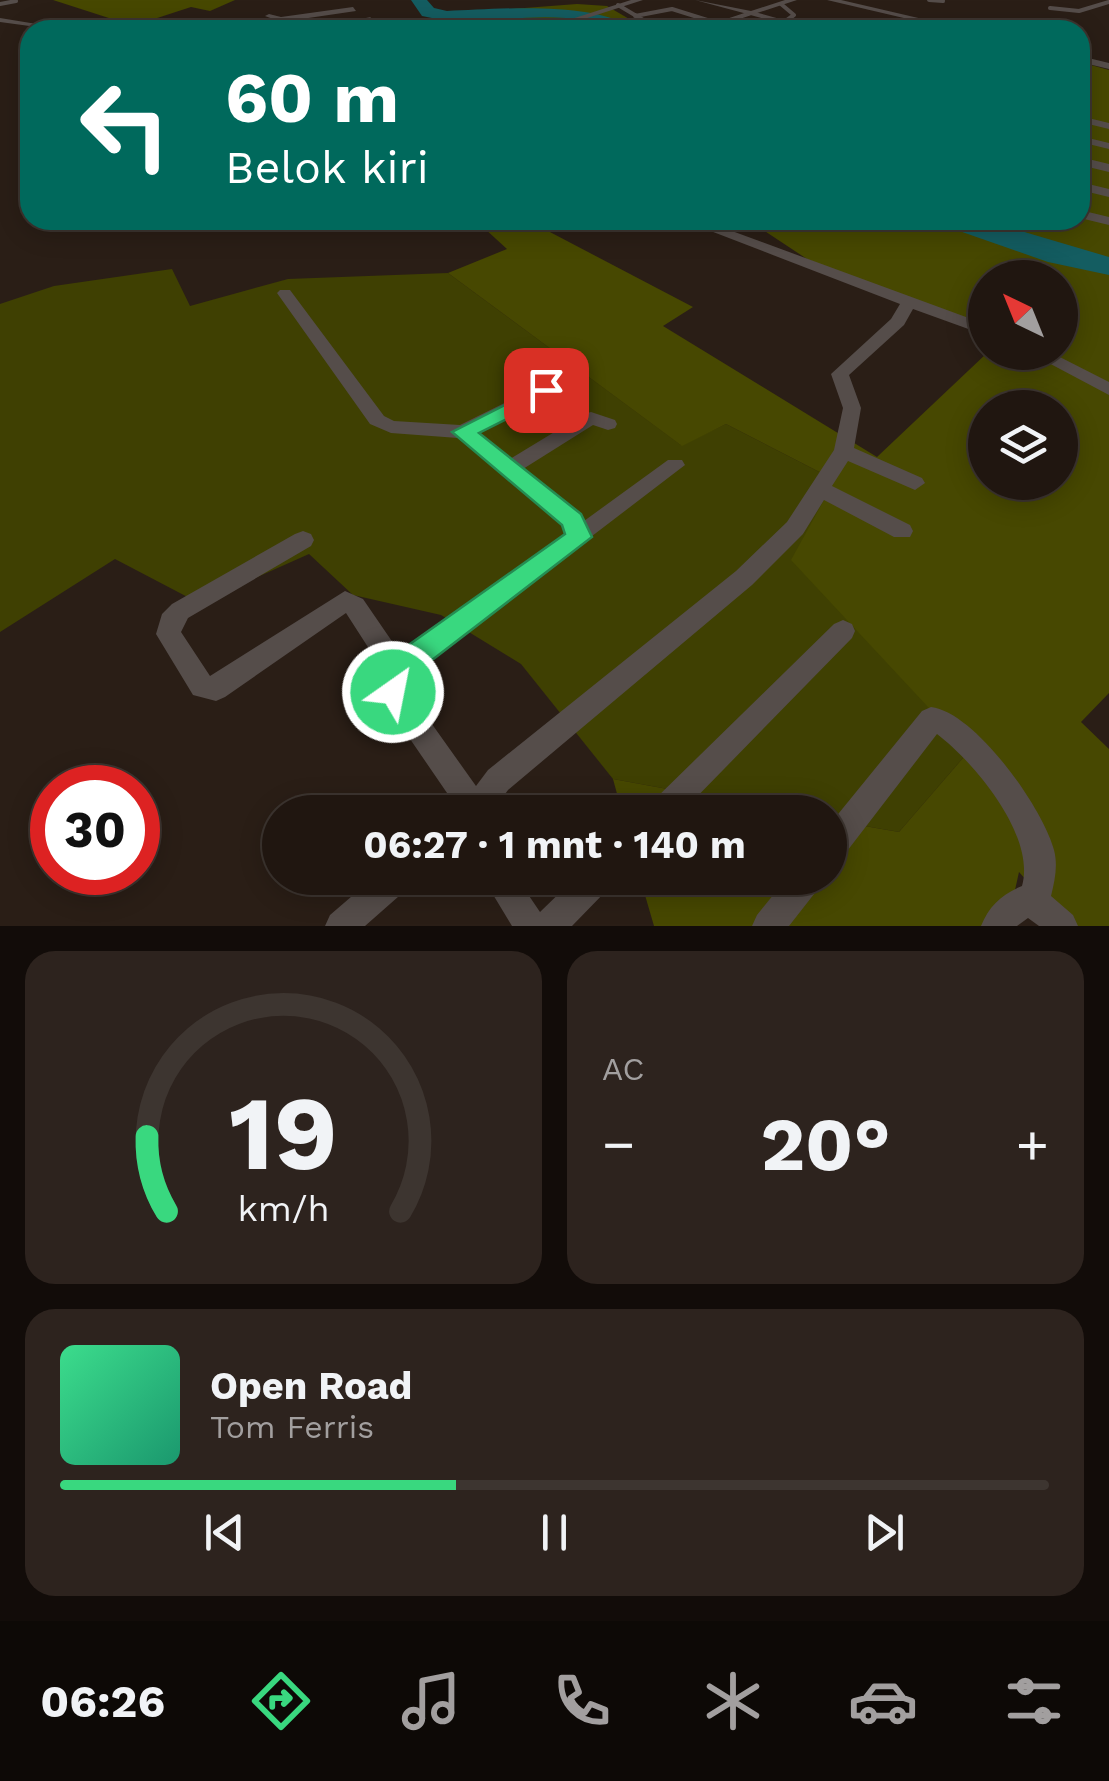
<!DOCTYPE html>
<html lang="id">
<head>
<meta charset="utf-8">
<style>
	body { margin:0; font-family:"Work Sans",sans-serif; background:#2d231e; color:#f1f3f6; height:100vh; display:flex; flex-direction:column; font-size:38px; white-space:nowrap }
	* { box-sizing:border-box; margin:0 }
	p { font-size:32px; color:#a29f9f }
	.icon { flex:none; width:55px; height:55px; fill:none; stroke:currentColor; stroke-width:2; stroke-linecap:round; stroke-linejoin:round }
	.map { position:relative; height:926px; overflow:hidden }
	.sheet { display:flex; flex-direction:column; gap:25px; padding:25px; background:#120c09; flex:1 }
	.sheet>* { flex:none }
	.banner { position:absolute; left:20px; top:20px; width:1070px; height:210px; border-radius:30px; box-shadow:0 5px 25px #0003,0 0 0 2px #3d3530; background:#00695c; color:#fff; overflow:hidden }
	.needle { width:65px; rotate:317deg }
	.tools { position:absolute; left:968px; top:260px; display:grid; gap:20px }
	.tools a { display:grid; place-items:center; width:110px; height:110px; border-radius:50%; background:#201610; box-shadow:0 5px 25px #0003,0 0 0 2px #3d3530; font-size:50px }
	.speed { position:absolute; left:30px; top:765px; display:flex; gap:20px; font-size:50px; font-weight:700; text-align:center }
	.speed>* { display:grid; place-content:center; width:130px; height:130px; border-radius:50%; background:#201610; box-shadow:0 5px 25px #0003,0 0 0 2px #3d3530; line-height:1 }
	.speed .limit { border:15px solid #d22; background:#fff; color:#111 }
	.pin { position:absolute; display:grid; place-items:center; width:85px; height:85px; color:#fff; margin:-42px; border-radius:20px; box-shadow:0 5px 15px #0006 }
	.me { position:absolute; width:110px; margin:-55px; rotate:33deg; stroke-linejoin:round; filter:drop-shadow(0 0 8px #0008) }
	.turn { display:flex; align-items:center; gap:35px; height:210px; padding:0 40px; font-size:45px }
	.turn .icon { width:130px; height:130px; stroke-width:2.5 }
	.turn b { display:block; font-size:70px; line-height:85px }
	.big { font-size:75px; font-weight:700; line-height:1.1 }
	.sheet .tile { flex:1; display:flex; flex-direction:column; justify-content:center; gap:15px; min-width:0; padding:0 35px; border-radius:30px; background:#2d231e }
	.sheet .dial { align-items:center; gap:0 }
	.dial svg { height:260px; overflow:visible; fill:none; stroke:#3d3530; stroke-width:7; stroke-linecap:round; text-anchor:middle }
	.dial text { fill:#f1f3f6; stroke:none }
	.song { display:flex; align-items:center; gap:30px }
	.cover { width:120px; height:120px; border-radius:15px; background:linear-gradient(135deg,hsl(150 70% 55%),hsl(160 70% 35%)) }
	.played { height:10px; border-radius:5px; background:linear-gradient(90deg,#39d87f 40%,#3d3530 40%) }
	.keys { display:flex; justify-content:space-around; direction:ltr }
	.heat { display:flex; justify-content:space-between; align-items:center; font-size:55px; direction:ltr }
	.sheet .tiles { flex:1; display:grid; gap:25px; grid-template-columns:1fr 1fr }
	.tile:last-child { grid-column:span 2 }
	.trip { position:absolute; left:262px; top:795px; width:585px; height:100px; border-radius:50px; background:#201610; box-shadow:0 5px 25px #0003,0 0 0 2px #3d3530; font-weight:700; line-height:100px; text-align:center }
	.tabs { display:flex; height:160px; justify-content:space-around; align-items:center; background:#0d0906; color:#a29f9f }
	.tabs .icon { width:70px; height:70px }
	.tabs .selected { color:#39d87f }
	.tabs b { font-size:45px; color:#f1f3f6 }
	.map>svg:first-child { display:block }
</style>
</head>
<body>
<div class="map">
<svg width="1109" height="926" viewBox="0 0 1109 926">
	<rect width="100%" height="100%" fill="#2a1e16"/>
	<path fill="#3f4002" d="M 172,269 L 190,306 L 288,279 L 448,273 L 681,445 L 726,424 L 835,480 L 969,751 L 899,832 L 830,820 L 830,812 L 792,812 L 613,779 L 521,664 L 441,615 L 353,595 L 309,554 L 199,603 L 115,559 L 0,632 L 0,304 L 54,286 Z"/>
	<path fill="#474801" fill-rule="evenodd" d="M 53,0 L 235,0 L 210,11 L 191,7 L 145,22 L 115,20 Z
		M 577,4 L 607,6 L 648,30 L 519,30 L 499,18 L 499,10 Z
		M 1080,62 L 1109,70 L 1109,693 L 1081,722 L 1109,749 L 1109,926 L 1067,926 L 1019,872 L 1007,926 L 654,926 L 640,878 L 830,878 L 830,820 L 899,832 L 969,751 L 791,560 L 835,480 L 726,424 L 682,446 L 448,273 L 507,249 L 484,228 L 507,220 L 527,220 L 693,307 L 663,326 L 877,457 L 987,353 L 1060,352 L 1060,278 L 985,278 L 985,330 L 807,259 L 748,220 L 1080,220 ZM 985,408 L 1060,408 L 1060,482 L 985,482 Z
		M 613,779 L 792,812 L 622,812 Z"/>
	<g fill="none" stroke-linecap="round" stroke-linejoin="round">
		<path fill="#145d61" fill-rule="evenodd" d="M 411,0 L 427,0 L 434,8 L 447,11 C 498,9 596,0 636,30 C 611,30 591,19 566,18 C 518,14 469,27 422,16 Z
			M 941,220 L 984,220 L 1109,257 L 1109,275 L 1048,262 L 945,226 Z"/>
		<path stroke="#554d4a" stroke-width="4" d="M 929,0 L 943,1
			M 0,4 L 16,1
			M 781,4 L 794,15 L 787,20
			M 618,5 L 660,30
			M 1050,8 L 1079,11 L 1109,2
			M 635,16 L 672,9 L 720,24
			M 737,19 L 755,30
			M 246,26 L 253,30
			M 700,30 L 751,13 L 812,30
			M 884,30 L 930,21"/>
		<path fill="#554d4a" fill-rule="evenodd" d="M 631,0 L 643,0 L 550,30 L 537,30 Z
			M 695,0 L 751,11 L 785,0 L 797,0 L 751,15 Z
			M 827,0 L 841,0 L 970,30 L 955,30 Z
			M 353,7 L 356,11 L 281,22 L 265,16 L 269,14 L 281,17 Z
			M 371,17 L 368,21 L 334,27 L 330,25 Z
			M 0,18 L 55,27 L 59,30 L 0,22 Z
			M 1080,56 L 1109,63 L 1109,69 L 1080,62 Z
			M 1080,116 L 1109,123 L 1109,129 L 1080,122 Z
			M 1080,136 L 1109,143 L 1109,149 L 1080,142 Z
			M 1080,157 L 1109,164 L 1109,172 L 1080,165 Z
			M 1080,182 L 1109,189 L 1109,197 L 1080,190 Z
			M 1080,210 L 1109,217 L 1109,225 L 1080,218 Z
			M 682,220 L 702,220 L 985,324 L 985,335 L 913,309 L 904,325 L 849,375 L 861,408 L 854,448 L 922,478 L 925,483 L 915,490 L 848,461 L 832,486 L 910,525 L 913,531 L 910,537 L 894,537 L 824,500 L 803,534 L 752,585 L 508,790 L 492,812 L 457,812 L 458,809 L 384,701 L 380,692 L 384,672 L 346,613 L 225,697 L 216,701 L 193,695 L 156,634 L 162,614 L 172,604 L 295,534 L 303,531 L 311,534 L 314,540 L 311,546 L 188,618 L 181,632 L 210,676 L 345,591 L 363,599 L 400,653 L 567,534 L 564,524 L 458,438 L 391,433 L 370,424 L 277,293 L 280,290 L 290,290 L 384,416 L 394,421 L 460,425 L 541,385 L 571,396 L 574,400 L 565,406 L 542,398 L 477,433 L 510,459 L 584,414 L 591,412 L 615,420 L 617,424 L 615,428 L 608,430 L 593,425 L 523,469 L 581,514 L 584,521 L 668,460 L 682,460 L 685,465 L 409,676 L 407,689 L 476,786 L 488,770 L 736,571 L 787,522 L 834,450 L 843,408 L 831,374 L 891,319 L 900,304 Z
			M 1028,352 L 1050,352 L 1109,382 L 1109,395 Z
			M 843,620 L 852,624 L 855,631 L 852,638 L 682,812 L 648,812 L 652,802 L 834,624 Z
			M 931,707 C 975,712 1043,808 1054,850 C 1058,865 1055,880 1051,896 L 1073,915 L 1078,926 L 1039,926 L 1028,918 L 1017,926 L 981,926 C 989,906 1002,894 1022,886 C 1036,836 975,763 937,734 L 841,859 L 830,863 L 830,824 L 922,711 Z
			M 373,878 L 412,878 L 407,889 L 365,926 L 325,926 L 330,915 Z
			M 483,878 L 517,878 L 540,912 L 575,878 L 613,878 L 608,889 L 572,926 L 512,926 Z
			M 787,878 L 823,878 L 818,889 L 789,926 L 752,926 L 757,915 Z"/>
	</g>
	<path fill="#39d87f" stroke="#258c53" stroke-width="2.5" d="M 546,384 L 557,390 L 554,395 L 479,433 L 581,514 L 592,537 L 410,677 L 404,701 L 393,705 L 382,701 L 378,692 L 386,661 L 565,534 L 562,525 L 452,432 Z"/>
</svg>
<div class="tools">
<a><svg class="needle" viewBox="-14 -14 28 28"><path d="M0-13l5 13h-10z" fill="#e53935"/><path d="M0 13l5-13h-10z" fill="#a29f9f"/></svg></a>
<a><svg class="icon" aria-label="layers" viewBox="0 0 24 24"><path d="M12 4l9 5-9 5-9-5zM3 14l9 5 9-5"/></svg></a>
</div>
<div class="speed"><div class="limit">30</div></div>
<div class="pin" style="left:546px;top:390px;background:#d93025"><svg class="icon" aria-label="arrive" viewBox="0 0 24 24"><path d="M6 21V4h12l-3 4 3 4H6"/></svg></div>
<svg class="me" style="left:393px;top:692px" viewBox="-20 -20 40 40"><circle r="17" fill="#39d87f" stroke="#fff" stroke-width="3"/><path d="M0-11L8 9 0 5-8 9z" fill="#fff"/></svg>
<div class="trip">06:27 · 1 mnt · 140 m</div>
<div class="banner">
<div class="turn"><svg class="icon" aria-label="left" viewBox="0 0 24 24"><path d="M17 20v-9H6M10 6l-5 5 5 5"/></svg><div><b>60 m</b>Belok kiri</div></div>
</div>
</div>
<section class="sheet">
<div class="tiles">
<div class="tile dial"><svg viewBox="0 0 100 80">
<path d="M14 69A42 42 0 1 1 86 69"/>
<path d="M14 69A42 42 0 0 1 8 46" stroke="#39d87f"/>
<text x="50" y="56" font-size="32" font-weight="700">19</text>
<text x="50" y="72" font-size="11">km/h</text>
</svg></div>
<div class="tile"><p>AC</p>
<div class="heat"><a>−</a><b class="big">20°</b><a>+</a></div>
</div>
<div class="tile">
<div class="song"><i class="cover"></i><div><b>Open Road</b><p>Tom Ferris</p></div></div>
<div class="played"></div>
<div class="keys"><svg class="icon" aria-label="previous" viewBox="0 0 24 24"><path d="M18 5L8 12l10 7zM5 5v14"/></svg><svg class="icon" aria-label="pause" viewBox="0 0 24 24"><path d="M8 5v14M16 5v14"/></svg><svg class="icon" aria-label="next" viewBox="0 0 24 24"><path d="M6 5l10 7-10 7zM19 5v14"/></svg></div>
</div>
</div>
</section>
<nav class="tabs">
<b>06:26</b>
<svg class="icon selected" aria-label="directions" viewBox="0 0 24 24"><path d="M12 3l9 9-9 9-9-9zM9 14v-3h6M13 9l2 2-2 2"/></svg>
<svg class="icon" aria-label="music" viewBox="0 0 24 24"><path d="M9 18V5l10-2v13"/><circle cx="6" cy="18" r="3"/><circle cx="16" cy="16" r="3"/></svg>
<svg class="icon" aria-label="phone" viewBox="0 0 24 24"><path d="M5 4h4l2 5-3 2q2 4 5 5l2-3 5 2v4C11 20 4 13 5 4z"/></svg>
<svg class="icon" aria-label="climate" viewBox="0 0 24 24"><path d="M12 3v18M4 7l16 10M4 17L20 7"/></svg>
<svg class="icon" aria-label="car" viewBox="0 0 24 24"><path d="M5 17H2v-5l4-1 3-4h7l3 4 3 1v5h-3M9 17h6M6 11h13"/><circle cx="7" cy="17" r="2"/><circle cx="17" cy="17" r="2"/></svg>
<svg class="icon" aria-label="filters" viewBox="0 0 24 24"><path d="M4 7h16M4 17h16"/><circle cx="9" cy="7" r="2"/><circle cx="15" cy="17" r="2"/></svg>
</nav>
</body>
</html>
